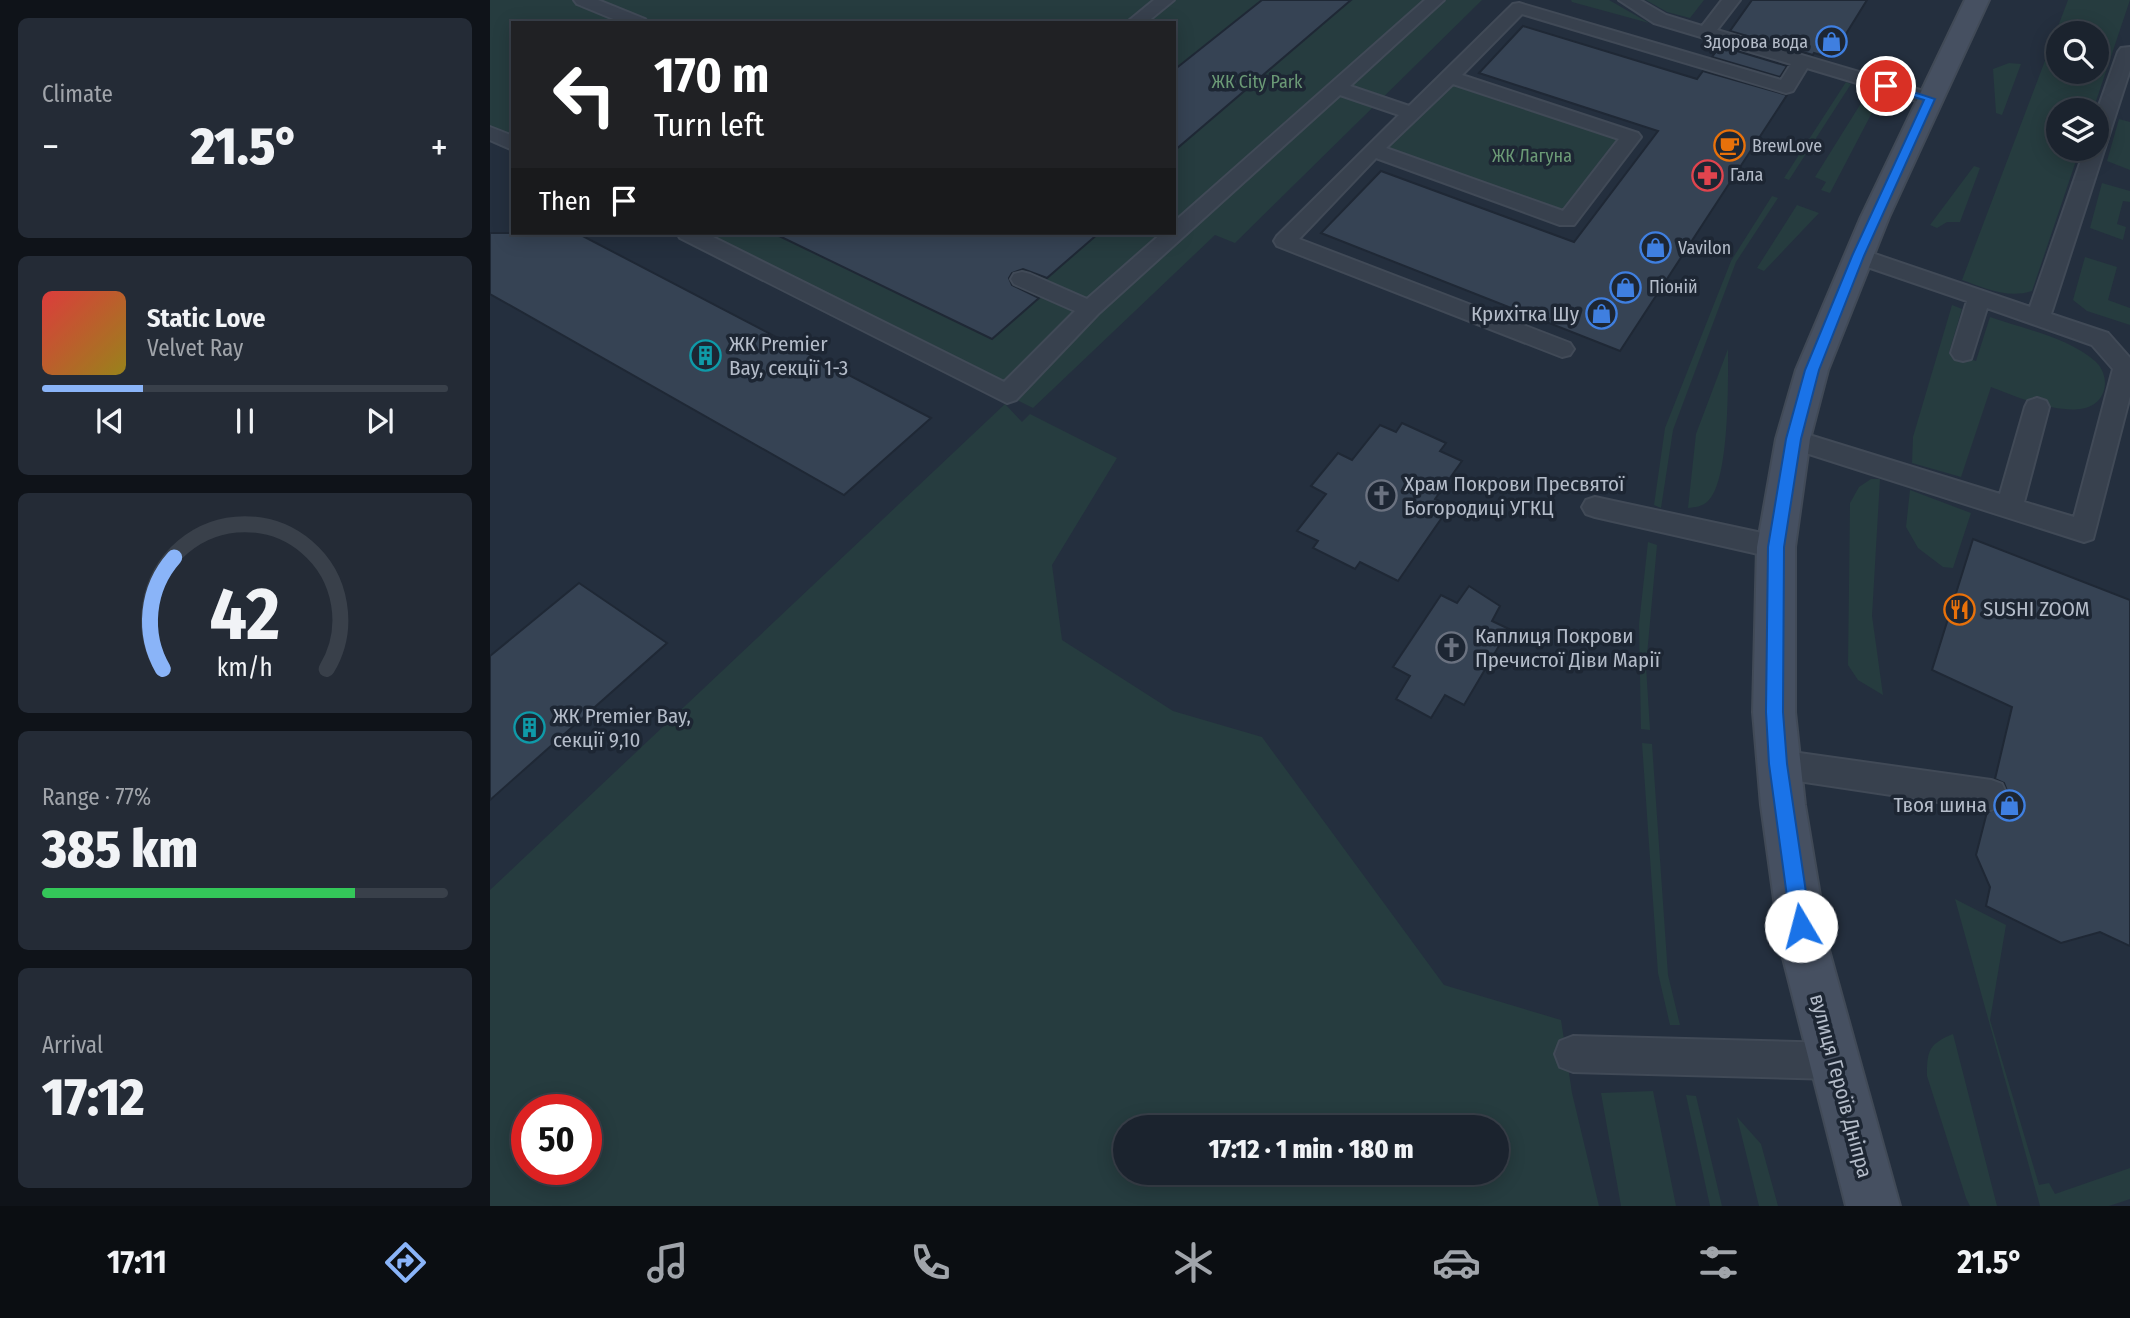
<!DOCTYPE html>
<html lang="en">
<head>
<meta charset="utf-8">
<style>
	body { margin:0; font-family:"Fira Sans Condensed",sans-serif; background:#242b36; color:#f1f3f6; height:100vh; display:flex; flex-direction:column; font-size:26px; white-space:nowrap }
	* { box-sizing:border-box; margin:0 }
	p { font-size:23px; color:#a0a4aa }
	.icon { flex:none; width:38px; height:38px; fill:none; stroke:currentColor; stroke-width:2; stroke-linecap:round; stroke-linejoin:round }
	.map { position:relative; flex:1; overflow:hidden }
	.sheet { display:flex; flex-direction:column; gap:18px; padding:18px; background:#0f1319; width:490px }
	.sheet>* { flex:none }
	.hud { position:absolute; left:21px; top:21px; width:665px; height:214px; border-radius:0px; box-shadow:0 4px 18px #0003,0 0 0 2px #39404a; background:#202124; color:#fff; overflow:hidden }
	.buttons { position:absolute; left:1556px; top:21px; display:grid; gap:14px }
	.buttons a { display:grid; place-items:center; width:63px; height:63px; border-radius:50%; background:#1b232e; box-shadow:0 4px 18px #0003,0 0 0 2px #39404a; font-size:35px }
	.speed { position:absolute; left:21px; top:1094px; display:flex; gap:14px; font-size:35px; font-weight:700; text-align:center }
	.speed>* { display:grid; place-content:center; width:91px; height:91px; border-radius:50%; background:#1b232e; box-shadow:0 4px 18px #0003,0 0 0 2px #39404a; line-height:1 }
	.speed .limit { border:10px solid #d22; background:#fff; color:#111 }
	.pin { position:absolute; display:grid; place-items:center; width:60px; height:60px; color:#fff; margin:-30px; border:4px solid #fff; border-radius:50%; box-shadow:0 2px 7px #0007 }
	.me { position:absolute; width:77px; margin:-38px; rotate:352deg; stroke-linejoin:round; filter:drop-shadow(0 0 5px #0008) }
	.turn { display:flex; align-items:center; gap:24px; height:147px; padding:0 28px; font-size:32px }
	.turn .icon { width:91px; height:91px; stroke-width:2.5 }
	.turn b { display:block; font-size:49px; line-height:60px }
	.then { display:flex; align-items:center; height:66px; padding:0 28px; background:#0003; gap:14px; font-size:26px }
	.big { font-size:52px; font-weight:800; line-height:1.1 }
	.sheet .widget { flex:1; display:flex; flex-direction:column; justify-content:center; gap:10px; min-width:0; padding:0 24px; border-radius:10px; background:#242b36 }
	.sheet .dial { align-items:center; gap:0 }
	.dial svg { height:182px; overflow:visible; fill:none; stroke:#39404a; stroke-width:7; stroke-linecap:round; text-anchor:middle }
	.dial text { fill:#f1f3f6; stroke:none }
	.song { display:flex; align-items:center; gap:21px }
	.cover { width:84px; height:84px; border-radius:10px; background:linear-gradient(135deg,hsl(0 70% 55%),hsl(50 70% 35%)) }
	.played { height:7px; border-radius:4px; background:linear-gradient(90deg,#8ab4f8 25%,#39404a 25%) }
	.keys { display:flex; justify-content:space-around; direction:ltr }
	.heat { display:flex; justify-content:space-between; align-items:center; font-size:38px; direction:ltr }
	.charge { height:10px; border-radius:5px; background:linear-gradient(90deg,#34c759 77%,#39404a 0) }
	.trip { position:absolute; left:623px; top:1115px; width:396px; height:70px; border-radius:35px; background:#1b232e; box-shadow:0 4px 18px #0003,0 0 0 2px #39404a; font-weight:800; line-height:70px; text-align:center }
	.tab-bar { display:flex; height:112px; justify-content:space-around; align-items:center; background:#0b0e12; color:#a0a4aa }
	.tab-bar .icon { width:49px; height:49px }
	.tab-bar .current { color:#8ab4f8 }
	.tab-bar b { font-size:32px; color:#f1f3f6 }
	main { display:flex; flex:1; min-height:0 }
	.map>svg:first-child { display:block }
</style>
</head>
<body>
<main>
<section class="sheet">
<div class="widget"><p>Climate</p>
<div class="heat"><a>−</a><b class="big">21.5°</b><a>+</a></div>
</div>
<div class="widget">
<div class="song"><i class="cover"></i><div><b>Static Love</b><p>Velvet Ray</p></div></div>
<div class="played"></div>
<div class="keys"><svg class="icon" aria-label="previous" viewBox="0 0 24 24"><path d="M18 5L8 12l10 7zM5 5v14"/></svg><svg class="icon" aria-label="pause" viewBox="0 0 24 24"><path d="M8 5v14M16 5v14"/></svg><svg class="icon" aria-label="next" viewBox="0 0 24 24"><path d="M6 5l10 7-10 7zM19 5v14"/></svg></div>
</div>
<div class="widget dial"><svg viewBox="0 0 100 80">
<path d="M14 69A42 42 0 1 1 86 69"/>
<path d="M14 69A42 42 0 0 1 19 20" stroke="#8ab4f8"/>
<text x="50" y="56" font-size="32" font-weight="700">42</text>
<text x="50" y="72" font-size="11">km/h</text>
</svg></div>
<div class="widget"><p>Range · 77%</p><b class="big">385 km</b><div class="charge"></div></div>
<div class="widget"><p>Arrival</p><b class="big">17:12</b></div>
</section>
<div class="map">
<svg width="1640" height="1206" viewBox="0 0 1640 1206">
	<rect width="100%" height="100%" fill="#242f3e"/>
	<path fill="#263c3f" fill-rule="evenodd" d="M 0,0 L 992,0 L 745,243 L 725,235 L 543,408 L 195,233 L 684,233 L 684,23 L 23,23 L 23,146 L 0,135 Z
		M 1081,0 L 1119,0 L 1159,23 L 1082,2 Z
		M 1156,0 L 1214,0 L 1200,18 L 1177,12 Z
		M 1578,0 L 1640,0 L 1603,110 L 1568,110 L 1568,149 L 1590,149 L 1542,291 C 1518,299 1495,288 1472,280 ZM 1568,33 L 1606,33 L 1606,72 L 1568,72 Z
		M 1519,63 L 1531,64 L 1512,115 L 1506,113 L 1503,69 Z
		M 1356,82 L 1361,84 L 1299,180 L 1294,178 Z
		M 961,83 L 1128,138 L 1070,212 L 895,150 Z
		M 1378,92 L 1386,98 L 1386,105 L 1340,193 L 1331,190 L 1336,182 L 1325,177 Z
		M 1629,119 L 1640,122 L 1640,170 L 1617,161 Z
		M 1484,166 L 1490,168 L 1470,222 L 1457,222 L 1447,228 L 1440,225 Z
		M 1612,183 L 1640,191 L 1640,202 L 1633,201 L 1627,224 L 1636,227 L 1633,240 L 1600,228 Z
		M 1282,196 L 1288,198 L 1246,262 L 1183,430 L 1171,508 L 1164,505 L 1175,428 L 1241,261 Z
		M 1307,205 L 1329,213 L 1274,271 L 1267,268 Z
		M 1595,257 L 1627,267 L 1618,300 L 1640,308 L 1640,325 L 1597,311 L 1583,300 Z
		M 1462,305 L 1472,309 L 1459,353 L 1486,361 L 1500,317 C 1534,329 1577,337 1605,361 C 1613,368 1617,380 1614,390 C 1602,431 1525,396 1501,387 L 1471,477 L 1422,463 L 1423,437 Z
		M 1238,349 C 1238,380 1240,481 1218,501 C 1212,507 1205,507 1198,508 L 1206,434 Z
		M 515,404 L 532,422 L 540,414 L 627,458 L 562,565 L 572,640 L 683,711 L 772,737 L 954,985 L 1071,1020 L 1082,1093 L 1109,1206 L 0,1206 L 0,890 ZM 37,1110 L 96,1110 L 96,1169 L 37,1169 ZM 635,1127 L 1006,1127 L 1006,1172 L 635,1172 Z
		M 1381,479 L 1390,479 L 1382,616 L 1393,695 L 1368,680 L 1358,665 L 1360,503 L 1369,487 Z
		M 1420,490 L 1481,513 L 1463,568 L 1453,567 L 1428,548 L 1416,527 Z
		M 1158,542 L 1167,545 L 1156,666 L 1160,730 L 1151,729 L 1149,624 Z
		M 1152,743 L 1162,744 L 1178,975 L 1190,1025 L 1180,1025 L 1168,973 Z
		M 1465,899 L 1516,925 L 1500,1020 L 1549,1185 L 1559,1183 L 1565,1194 L 1640,1168 L 1640,1199 L 1619,1206 L 1550,1206 Z
		M 1463,1034 L 1507,1206 L 1480,1206 L 1476,1198 L 1437,1076 C 1437,1050 1439,1044 1463,1034 Z
		M 1163,1091 L 1186,1206 L 1131,1206 L 1111,1093 Z
		M 1196,1095 L 1206,1096 L 1232,1206 L 1220,1206 Z
		M 1247,1117 L 1271,1144 L 1288,1206 L 1269,1206 Z"/>
	<path fill="#364354" stroke="#1f2835" stroke-width="2" d="M 772,0 L 861,0 L 684,151 L 684,70 Z
		M 1262,0 L 1377,0 L 1341,58 L 1324,53 L 1323,55 L 1240,31 Z
		M 1033,26 L 1207,79 L 1213,71 L 1297,95 L 1130,351 L 831,233 L 891,171 L 1084,242 L 1168,131 L 989,73 Z
		M 1230,46 L 1297,66 L 1290,77 L 1222,57 Z
		M 0,233 L 87,233 L 441,418 L 354,495 L 0,294 Z
		M 283,233 L 609,233 L 557,278 L 533,269 L 522,273 L 519,278 L 522,285 L 549,298 L 502,339 Z
		M 912,423 L 956,443 L 950,451 L 972,461 L 945,499 L 960,506 L 908,581 L 870,562 L 865,569 L 823,548 L 828,541 L 807,531 L 836,494 L 821,486 L 848,453 L 862,460 L 890,425 L 906,432 Z
		M 1483,539 L 1640,600 L 1640,946 L 1610,932 L 1571,943 L 1496,906 L 1500,887 L 1486,855 L 1497,812 L 1513,808 L 1519,796 L 1514,783 L 1505,779 L 1522,707 L 1442,670 Z
		M 89,583 L 177,643 L 0,800 L 0,656 Z
		M 979,586 L 1010,606 L 1002,621 L 1019,629 L 974,705 L 955,695 L 941,718 L 906,699 L 920,676 L 903,667 L 951,595 L 967,603 Z"/>
	<g fill="none" stroke-linecap="round" stroke-linejoin="round">
		<defs>
			<path id="lane" d="M 84,0 L 108,0 L 155,19 L 158,23 L 133,23 L 87,4 Z
				M 664,0 L 684,0 L 656,23 L 636,23 Z
				M 935,0 L 954,0 L 860,86 L 919,106 L 1023,4 L 1029,3 L 1291,80 L 1301,64 L 1164,23 L 1129,0 L 1150,0 L 1176,15 L 1212,26 L 1232,0 L 1250,0 L 1227,30 L 1447,95 L 1449,99 L 1440,105 L 1317,68 L 1303,91 L 1296,93 L 1032,14 L 972,75 L 1148,133 L 1151,137 L 1084,225 L 1070,225 L 886,158 L 809,239 L 1080,343 L 1084,349 L 1080,355 L 1072,357 L 787,246 L 784,241 L 787,236 L 909,115 L 850,95 L 608,314 L 526,400 L 517,403 L 190,238 L 187,233 L 215,233 L 514,382 L 585,311 L 524,284 L 521,279 L 524,274 L 532,272 L 540,274 L 597,299 L 672,233 L 684,233 L 684,222 ZM 963,84 L 1129,139 L 1073,211 L 896,148 Z
				M 1640,47 L 1640,70 L 1561,314 L 1618,333 L 1640,358 L 1640,396 L 1603,539 L 1594,542 L 1294,446 L 1290,439 L 1294,432 L 1303,430 L 1510,494 L 1535,407 L 1538,401 L 1547,398 L 1556,401 L 1559,407 L 1534,502 L 1584,517 L 1623,369 L 1602,345 L 1497,308 L 1481,359 L 1473,361 L 1465,359 L 1461,353 L 1477,301 L 1360,261 L 1357,256 L 1360,251 L 1376,251 L 1540,307 L 1595,149 L 1606,149 L 1606,114 L 1628,52 L 1631,48 Z
				M 0,127 L 23,136 L 23,150 L 0,140 Z
				M 1105,497 L 1286,536 L 1296,539 L 1299,547 L 1296,555 L 1286,558 L 1105,517 L 1096,514 L 1092,507 L 1096,500 Z
				M 1288,750 L 1501,780 L 1512,784 L 1517,795 L 1512,806 L 1501,810 L 1288,778 L 1277,774 L 1273,764 L 1277,754 Z
				M 1083,1036 L 1345,1043 L 1358,1048 L 1363,1061 L 1358,1074 L 1345,1079 L 1083,1072 L 1070,1067 L 1065,1054 L 1070,1041 Z"/>
			<path id="secondary" d="M 1475,0 L 1499,0 L 1399,217 L 1338,370 L 1320,439 L 1305,547 L 1305,712 L 1315,805 L 1339,950 L 1410,1206 L 1356,1206 L 1291,950 L 1271,805 L 1263,712 L 1267,547 L 1286,439 L 1306,370 L 1371,217 Z"/>
		</defs>
		<use href="#lane" stroke="#414a57" stroke-width="4"/>
		<use href="#secondary" stroke="#414a57" stroke-width="4"/>
		<use href="#lane" fill="#38414e" fill-rule="evenodd"/>
		<use href="#secondary" fill="#465061" fill-rule="evenodd"/>
	</g>
	<path fill="#1a73e8" stroke="#114b97" stroke-width="2" d="M 1396,83 L 1445,99 L 1374,256 L 1329,370 L 1311,439 L 1294,547 L 1293,712 L 1297,764 L 1321,926 L 1318,932 L 1311,935 L 1304,932 L 1301,926 L 1279,764 L 1276,712 L 1278,547 L 1296,439 L 1315,370 L 1362,256 L 1434,100 L 1392,88 L 1391,86 Z"/>
	<defs>
		<symbol id="shop-ring" viewBox="-11 -11 22 22"><circle r="9.5" fill="#1d2633" stroke="#3f7fe0" stroke-width="1.5"/><path d="M-5-2.5h2.3a2.7 3.5 0 0 1 5.4 0H5L5.5 6h-11ZM-1.5-2.5h3a1.5 2.3 0 0 0-3 0Z" fill="#3f7fe0"/></symbol>
		<symbol id="cafe-ring" viewBox="-11 -11 22 22"><circle r="9.5" fill="#1d2633" stroke="#e8710a" stroke-width="1.5"/><path d="M-5.5-4.5H6V0H3Q3 3.5 0 3.5H-2.5Q-5.5 3.5-5.5 0ZM3-3.2v2h1.7v-2ZM-6 4.5H4V6H-6Z" fill="#e8710a"/></symbol>
		<symbol id="pharmacy-ring" viewBox="-11 -11 22 22"><circle r="9.5" fill="#1d2633" stroke="#e0444e" stroke-width="1.5"/><path d="M-2-6h4v4h4v4h-4v4h-4v-4h-4v-4h4Z" fill="#e0444e"/></symbol>
		<symbol id="building-ring" viewBox="-11 -11 22 22"><circle r="9.5" fill="#1d2633" stroke="#0f9aa8" stroke-width="1.5"/><path d="M-4-6H4V6H1V3H-1V6H-4ZM-2.5-4.3h1.7v1.8h-1.7ZM.8-4.3h1.7v1.8H.8ZM-2.5-1h1.7V.8h-1.7ZM.8-1h1.7V.8H.8Z" fill="#0f9aa8"/></symbol>
		<symbol id="church-ring" viewBox="-11 -11 22 22"><circle r="9.5" fill="#1d2633" stroke="#6b7280" stroke-width="1.5"/><path d="M-1.2-6h2.4v3.5h3.3v2.4h-3.3V6h-2.4V-.1h-3.3v-2.4h3.3Z" fill="#6b7280"/></symbol>
		<symbol id="restaurant-ring" viewBox="-11 -11 22 22"><circle r="9.5" fill="#1d2633" stroke="#e8710a" stroke-width="1.5"/><path d="M-5-6h1v4h1v-4h1v4h1v-4h1v5L-1.5 .5V6h-2V.5L-5-1ZM5-6V6H3V1.5H1.5Q1.5-4 5-6Z" fill="#e8710a"/></symbol>
	</defs>
	<g fill-rule="evenodd">
		<use href="#shop-ring" x="1324" y="24" width="35" height="35"/>
		<use href="#cafe-ring" x="1222" y="128" width="35" height="35"/>
		<use href="#pharmacy-ring" x="1200" y="158" width="35" height="35"/>
		<use href="#shop-ring" x="1148" y="230" width="35" height="35"/>
		<use href="#shop-ring" x="1118" y="270" width="35" height="35"/>
		<use href="#shop-ring" x="1094" y="296" width="35" height="35"/>
		<use href="#building-ring" x="198" y="338" width="35" height="35"/>
		<use href="#church-ring" x="874" y="478" width="35" height="35"/>
		<use href="#restaurant-ring" x="1452" y="592" width="35" height="35"/>
		<use href="#church-ring" x="944" y="630" width="35" height="35"/>
		<use href="#building-ring" x="22" y="710" width="35" height="35"/>
		<use href="#shop-ring" x="1502" y="788" width="35" height="35"/>
	</g>
	<g text-anchor="middle" dominant-baseline="central" stroke-width="7" stroke-linejoin="round" paint-order="stroke">
		<g font-size="18" fill="#b4bcc9" stroke="#1d2633" text-anchor="start">
			<text x="1318" y="42" text-anchor="end">Здорова вода</text>
			<text x="1262" y="146">BrewLove</text>
			<text x="1240" y="175">Гала</text>
			<text x="1188" y="248">Vavilon</text>
			<text x="1159" y="287">Піоній</text>
		</g>
		<g font-size="18" fill="#6b9a76" stroke="#1d2633">
			<text x="767" y="82">ЖК City Park</text>
			<text x="1042" y="156">ЖК Лагуна</text>
		</g>
		<g font-size="21" fill="#b4bcc9" stroke="#1d2633" text-anchor="start">
			<text x="1089" y="314" text-anchor="end">Крихітка Шу</text>
			<text x="239" y="344">ЖК Premier<tspan x="239" dy="24">Bay, секції 1-3</tspan></text>
			<text x="914" y="484">Храм Покрови Пресвятої<tspan x="914" dy="24">Богородиці УГКЦ</tspan></text>
			<text x="1493" y="609">SUSHI ZOOM</text>
			<text x="985" y="636">Каплиця Покрови<tspan x="985" dy="24">Пречистої Діви Марії</tspan></text>
			<text x="63" y="716">ЖК Premier Bay,<tspan x="63" dy="24">секції 9,10</tspan></text>
			<text x="1497" y="805" text-anchor="end">Твоя шина</text>
		</g>
		<g font-size="21" fill="#b4bcc9" stroke="#1d2633">
			<text transform="translate(1351 1086) rotate(75)">вулиця Героїв Дніпра</text>
		</g>
	</g>
</svg>
<div class="buttons">
<a><svg class="icon" aria-label="search" viewBox="0 0 24 24"><circle cx="10" cy="10" r="6"/><path d="M15 15l6 6"/></svg></a>
<a><svg class="icon" aria-label="layers" viewBox="0 0 24 24"><path d="M12 4l9 5-9 5-9-5zM3 14l9 5 9-5"/></svg></a>
</div>
<div class="speed"><div class="limit">50</div></div>
<div class="pin" style="left:1396px;top:86px;background:#d93025"><svg class="icon" aria-label="arrive" viewBox="0 0 24 24"><path d="M6 21V4h12l-3 4 3 4H6"/></svg></div>
<svg class="me" style="left:1311px;top:926px" viewBox="-20 -20 40 40"><circle r="19" fill="#fff"/><path d="M0-13L10 11 0 6-10 11z" fill="#1a73e8"/></svg>
<div class="trip">17:12 · 1 min · 180 m</div>
<div class="hud">
<div class="turn"><svg class="icon" aria-label="left" viewBox="0 0 24 24"><path d="M17 20v-9H6M10 6l-5 5 5 5"/></svg><div><b>170 m</b>Turn left</div></div>
<div class="then">Then<svg class="icon" aria-label="arrive" viewBox="0 0 24 24"><path d="M6 21V4h12l-3 4 3 4H6"/></svg></div>
</div>
</div>
</main>
<nav class="tab-bar">
<b>17:11</b>
<svg class="icon current" aria-label="directions" viewBox="0 0 24 24"><path d="M12 3l9 9-9 9-9-9zM9 14v-3h6M13 9l2 2-2 2"/></svg>
<svg class="icon" aria-label="music" viewBox="0 0 24 24"><path d="M9 18V5l10-2v13"/><circle cx="6" cy="18" r="3"/><circle cx="16" cy="16" r="3"/></svg>
<svg class="icon" aria-label="phone" viewBox="0 0 24 24"><path d="M5 4h4l2 5-3 2q2 4 5 5l2-3 5 2v4C11 20 4 13 5 4z"/></svg>
<svg class="icon" aria-label="climate" viewBox="0 0 24 24"><path d="M12 3v18M4 7l16 10M4 17L20 7"/></svg>
<svg class="icon" aria-label="car" viewBox="0 0 24 24"><path d="M5 17H2v-5l4-1 3-4h7l3 4 3 1v5h-3M9 17h6M6 11h13"/><circle cx="7" cy="17" r="2"/><circle cx="17" cy="17" r="2"/></svg>
<svg class="icon" aria-label="filters" viewBox="0 0 24 24"><path d="M4 7h16M4 17h16"/><circle cx="9" cy="7" r="2"/><circle cx="15" cy="17" r="2"/></svg>
<b>21.5°</b>
</nav>
</body>
</html>
